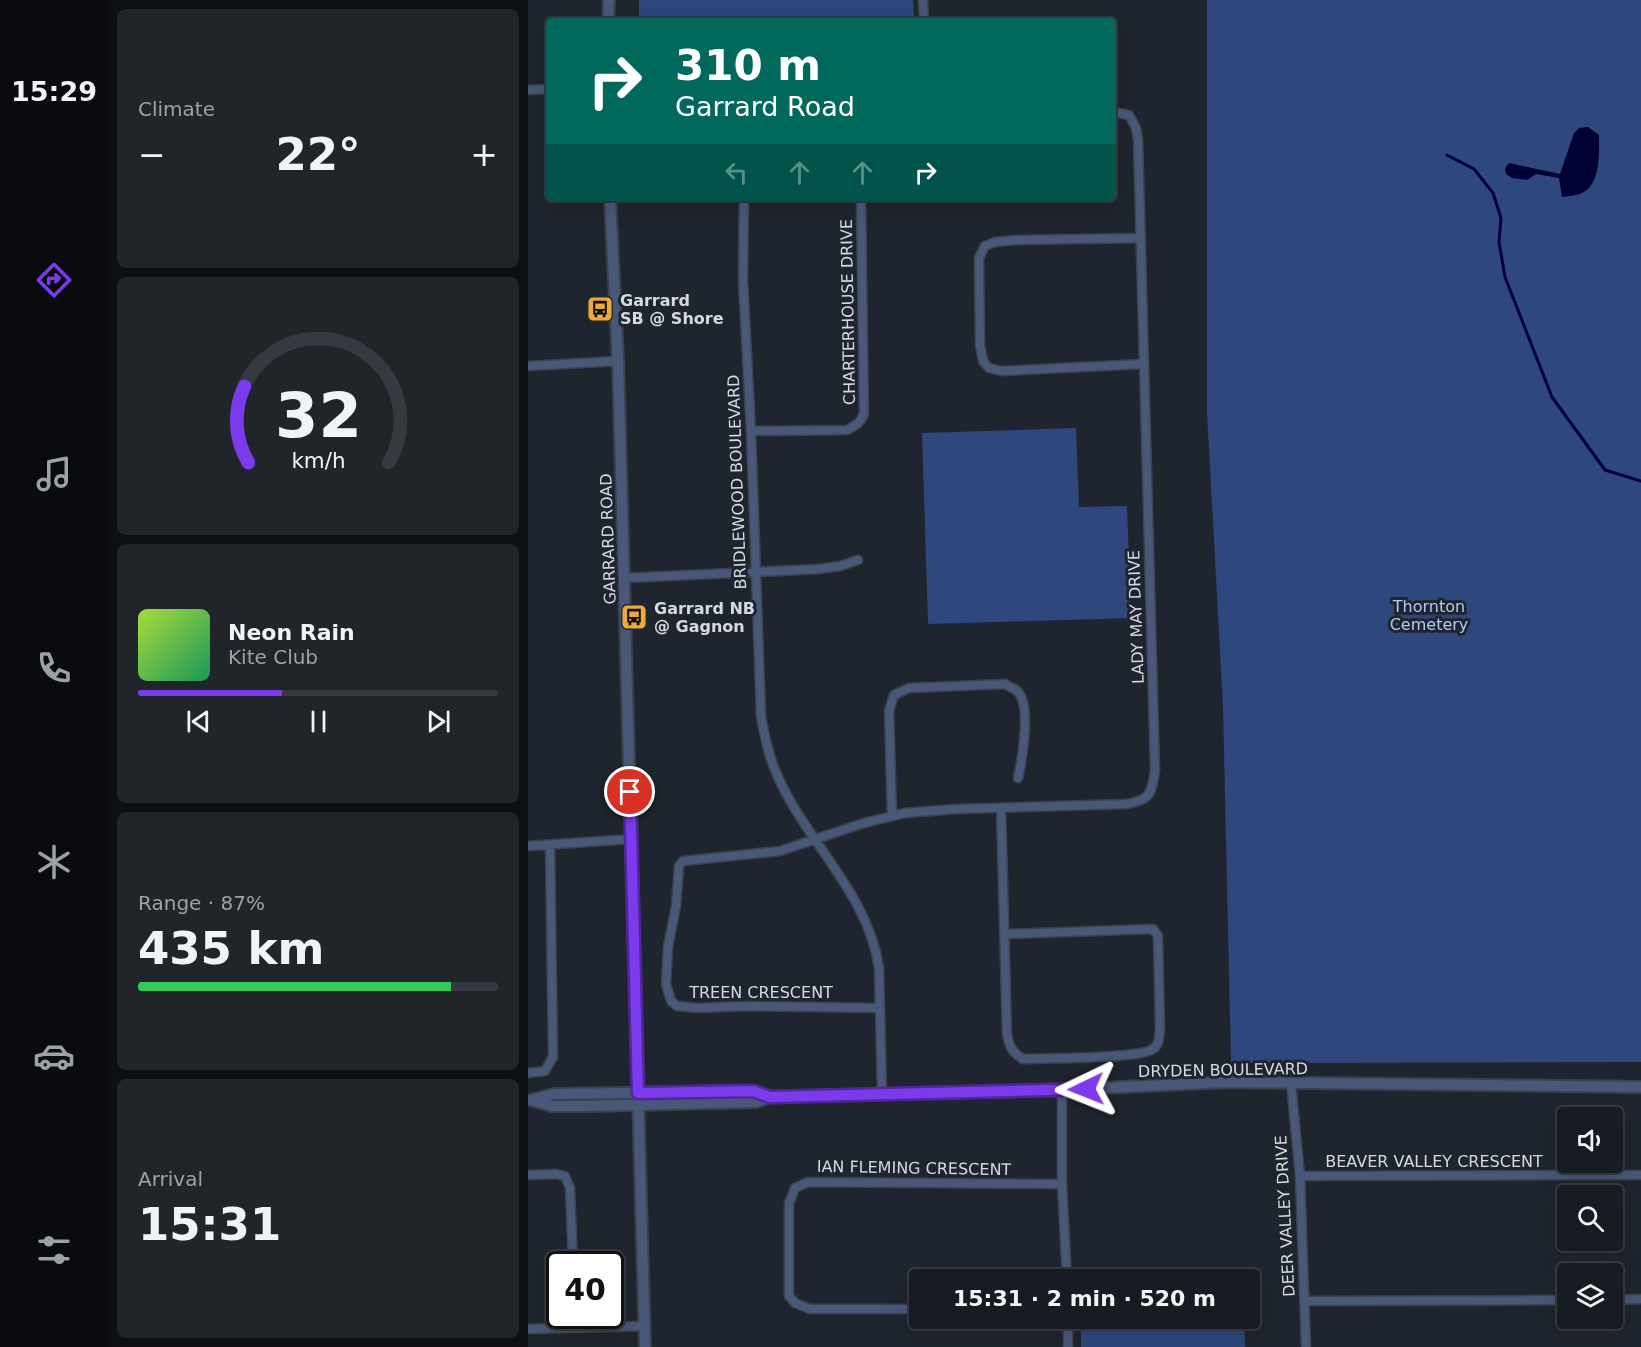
<!DOCTYPE html>
<html lang="en">
<head>
<meta charset="utf-8">
<style>
	body { margin:0; font-family:"DejaVu Sans",sans-serif; background:#20252a; color:#f1f3f6; height:100vh; display:flex; flex-direction:column; font-size:22px; white-space:nowrap }
	* { box-sizing:border-box; margin:0 }
	p { font-size:20px; color:#9ea1a5 }
	.icon { flex:none; width:33px; height:33px; fill:none; stroke:currentColor; stroke-width:2; stroke-linecap:round; stroke-linejoin:round }
	.map { position:relative; flex:1; overflow:hidden }
	.side { display:flex; flex-direction:column; gap:9px; padding:9px; background:#0d0f13; width:420px }
	.side>* { flex:none }
	.top-card { position:absolute; left:18px; top:18px; width:570px; height:183px; border-radius:6px; box-shadow:0 6px 24px #0002,0 0 0 2px #363a40; background:#00695c; color:#fff; overflow:hidden }
	.fabs { position:absolute; left:1029px; top:1107px; display:grid; gap:12px }
	.fabs a { display:grid; place-items:center; width:66px; height:66px; border-radius:6px; background:#171c22; box-shadow:0 6px 24px #0002,0 0 0 2px #363a40; font-size:30px }
	.speed { position:absolute; left:18px; top:1251px; display:flex; gap:12px; font-size:30px; font-weight:700; text-align:center }
	.speed>* { display:grid; place-content:center; width:78px; height:78px; border-radius:50%; background:#171c22; box-shadow:0 6px 24px #0002,0 0 0 2px #363a40; line-height:1 }
	.speed .limit { border:3px solid #111; border-radius:9px; background:#fff; color:#111 }
	.pin { position:absolute; display:grid; place-items:center; width:51px; height:51px; color:#fff; margin:-26px; border:3px solid #fff; border-radius:50%; box-shadow:0 2px 6px #0007 }
	.me { position:absolute; width:66px; margin:-33px; rotate:268deg; stroke-linejoin:round; filter:drop-shadow(0 0 4px #0008) }
	.turn { display:flex; align-items:center; gap:21px; height:126px; padding:0 30px; font-size:27px }
	.turn .icon { width:78px; height:78px; stroke-width:2.5 }
	.turn b { display:block; font-size:42px; line-height:51px }
	.lanes { display:flex; align-items:center; height:57px; padding:0 30px; background:#0003; justify-content:center; gap:30px; direction:ltr }
	.lanes .off { opacity:.35 }
	.big { font-size:45px; font-weight:700; line-height:1.1 }
	.side .tile { flex:1; display:flex; flex-direction:column; justify-content:center; gap:9px; min-width:0; padding:0 21px; border-radius:9px; background:#20252a }
	.side .dial { align-items:center; gap:0 }
	.dial svg { height:156px; overflow:visible; fill:none; stroke:#363a40; stroke-width:7; stroke-linecap:round; text-anchor:middle }
	.dial text { fill:#f1f3f6; stroke:none }
	.song { display:flex; align-items:center; gap:18px }
	.cover { width:72px; height:72px; border-radius:9px; background:linear-gradient(135deg,hsl(80 70% 55%),hsl(150 70% 35%)) }
	.played { height:6px; border-radius:3px; background:linear-gradient(90deg,#7c3aed 40%,#363a40 40%) }
	.keys { display:flex; justify-content:space-around; direction:ltr }
	.heat { display:flex; justify-content:space-between; align-items:center; font-size:33px; direction:ltr }
	.charge { height:9px; border-radius:4px; background:linear-gradient(90deg,#34c759 87%,#363a40 0) }
	.trip { position:absolute; left:381px; top:1269px; width:351px; height:60px; border-radius:6px; background:#171c22; box-shadow:0 6px 24px #0002,0 0 0 2px #363a40; font-weight:700; line-height:60px; text-align:center }
	main { display:flex; flex:1; min-height:0 }
	.menu { display:flex; flex-direction:column; width:108px; justify-content:space-around; align-items:center; background:#090b0e; color:#9ea1a5 }
	.menu .icon { width:42px; height:42px }
	.menu .selected { color:#7c3aed }
	.menu b { font-size:27px; color:#f1f3f6 }
	.map>svg:first-child { display:block }
</style>
</head>
<body>
<main>
<nav class="menu">
<b>15:29</b>
<svg class="icon selected" aria-label="directions" viewBox="0 0 24 24"><path d="M12 3l9 9-9 9-9-9zM9 14v-3h6M13 9l2 2-2 2"/></svg>
<svg class="icon" aria-label="music" viewBox="0 0 24 24"><path d="M9 18V5l10-2v13"/><circle cx="6" cy="18" r="3"/><circle cx="16" cy="16" r="3"/></svg>
<svg class="icon" aria-label="phone" viewBox="0 0 24 24"><path d="M5 4h4l2 5-3 2q2 4 5 5l2-3 5 2v4C11 20 4 13 5 4z"/></svg>
<svg class="icon" aria-label="climate" viewBox="0 0 24 24"><path d="M12 3v18M4 7l16 10M4 17L20 7"/></svg>
<svg class="icon" aria-label="car" viewBox="0 0 24 24"><path d="M5 17H2v-5l4-1 3-4h7l3 4 3 1v5h-3M9 17h6M6 11h13"/><circle cx="7" cy="17" r="2"/><circle cx="17" cy="17" r="2"/></svg>
<svg class="icon" aria-label="filters" viewBox="0 0 24 24"><path d="M4 7h16M4 17h16"/><circle cx="9" cy="7" r="2"/><circle cx="15" cy="17" r="2"/></svg>
</nav>
<section class="side">
<div class="tile"><p>Climate</p>
<div class="heat"><a>−</a><b class="big">22°</b><a>+</a></div>
</div>
<div class="tile dial"><svg viewBox="0 0 100 80">
<path d="M14 69A42 42 0 1 1 86 69"/>
<path d="M14 69A42 42 0 0 1 12 30" stroke="#7c3aed"/>
<text x="50" y="56" font-size="32" font-weight="700">32</text>
<text x="50" y="72" font-size="11">km/h</text>
</svg></div>
<div class="tile">
<div class="song"><i class="cover"></i><div><b>Neon Rain</b><p>Kite Club</p></div></div>
<div class="played"></div>
<div class="keys"><svg class="icon" aria-label="previous" viewBox="0 0 24 24"><path d="M18 5L8 12l10 7zM5 5v14"/></svg><svg class="icon" aria-label="pause" viewBox="0 0 24 24"><path d="M8 5v14M16 5v14"/></svg><svg class="icon" aria-label="next" viewBox="0 0 24 24"><path d="M6 5l10 7-10 7zM19 5v14"/></svg></div>
</div>
<div class="tile"><p>Range · 87%</p><b class="big">435 km</b><div class="charge"></div></div>
<div class="tile"><p>Arrival</p><b class="big">15:31</b></div>
</section>
<div class="map">
<svg width="1113" height="1347" viewBox="0 0 1113 1347">
	<rect width="100%" height="100%" fill="#1f252e"/>
	<path fill="#2e477c" d="M 111,0 L 385,0 L 386,21 L 111,21 Z
		M 679,0 L 1113,0 L 1113,1062 L 703,1063 L 695,706 L 679,412 Z
		M 548,428 L 551,507 L 599,506 L 603,618 L 400,624 L 394,433 Z
		M 553,1319 L 716,1319 L 717,1347 L 553,1347 Z"/>
	<path fill="#000235" d="M 1060,127 L 1071,135 C 1071,153 1073,184 1054,193 C 1048,196 1040,196 1034,197 L 1031,178 L 1008,174 L 999,180 L 984,178 L 978,174 L 977,168 L 981,163 L 1032,174 L 1046,133 L 1051,128 Z"/>
	<g fill="none" stroke-linecap="round" stroke-linejoin="round">
		<path stroke="#000235" stroke-width="3" d="M 919,155 L 946,169 L 965,193 L 973,218 L 971,242 L 977,277 L 1024,397 L 1077,470 L 1113,481"/>
		<defs>
			<path id="minor" d="M 395,0 L 396,21
				M 0,90 L 21,89
				M 216,198 L 215,280 L 223,431 L 233,716 C 236,733 239,749 245,765 C 272,837 340,890 351,968 L 354,1095
				M 612,238 L 487,240 L 467,242 L 457,246 L 451,258 L 452,345 L 455,361 L 461,368 L 474,371 L 615,364
				M 0,366 L 90,361
				M 223,431 L 319,430 C 328,425 333,423 336,413 L 333,198
				M 96,578 L 291,569 L 312,566 L 330,560
				M 473,808 L 479,1034 C 481,1047 484,1052 495,1059 C 517,1058 611,1059 625,1049 C 632,1044 631,1036 632,1028 L 630,936 L 625,929 L 477,934
				M 364,816 L 361,711 L 366,695 L 381,688 L 477,684 C 480,686 486,688 489,691 C 504,704 494,760 490,778
				M 0,846 L 104,839
				M 351,1008 L 220,1006 L 170,1008 L 149,1006 L 143,1001 L 138,984 L 140,947 L 148,906 L 151,866 L 155,861 L 252,851 L 336,823 L 377,813 L 428,809 L 599,804 C 623,799 623,795 627,771 L 610,140 L 608,128 L 601,115 L 585,112
				M 0,1073 L 17,1071 L 25,1057 L 22,845
				M 763,1083 L 772,1176 L 778,1347
				M 534,1090 L 534,1184 L 539,1280
				M 0,1175 L 28,1174 L 37,1176 L 42,1188 L 45,1264
				M 772,1176 L 1113,1175
				M 1084,1300 L 1113,1299
				M 776,1301 L 1040,1300
				M 392,1309 L 282,1309 L 267,1303 L 261,1296 L 261,1203 L 267,1188 L 280,1182 L 534,1184
				M 46,1316 L 47,1327
				M 0,1329 L 117,1326
				M 540,1347 L 540,1318"/>
			<path id="tertiary" d="M 80,21 L 81,0
				M 82,198 L 90,361 L 117,1347
				M 2,1100 L 24,1106 L 58,1106 L 228,1102 L 242,1097 L 534,1090 L 698,1082 L 1113,1087
				M 3,1100 L 26,1094 L 225,1091 L 242,1097"/>
		</defs>
		<use href="#minor" stroke="#3c424a" stroke-width="11"/>
		<use href="#tertiary" stroke="#3c424a" stroke-width="14"/>
		<use href="#minor" stroke="#475878" stroke-width="8"/>
		<use href="#tertiary" stroke="#475878" stroke-width="10"/>
	</g>
	<g fill="none" stroke-linecap="round" stroke-linejoin="round">
		<defs>
			<path id="route" d="M 102,792 L 110,1093 L 225,1091 L 242,1097 L 558,1089"/>
		</defs>
		<use href="#route" stroke="#51269a" stroke-width="15"/>
		<use href="#route" stroke="#7c3aed" stroke-width="10"/>
	</g>
	<defs>
		<symbol id="bus-square" viewBox="-11 -11 22 22"><rect x="-9" y="-9" width="18" height="18" rx="4" fill="#ebaa39" stroke="#1f252e"/><path d="M-5-6H5V4H4V6H2V4H-2V6H-4V4H-5ZM-3.5-4V0h7V-4ZM-3.5 1.2v1.5H-2V1.2ZM2 1.2v1.5H3.5V1.2Z" fill="#111"/></symbol>
	</defs>
	<g fill-rule="evenodd">
		<use href="#bus-square" x="57" y="294" width="30" height="30"/>
		<use href="#bus-square" x="91" y="602" width="30" height="30"/>
	</g>
	<g text-anchor="middle" dominant-baseline="central" stroke-width="6" stroke-linejoin="round" paint-order="stroke">
		<g font-size="16" font-weight="bold" fill="#d6dae0" stroke="#1f252e" text-anchor="start">
			<text x="92" y="300">Garrard<tspan x="92" dy="18">SB @ Shore</tspan></text>
			<text x="126" y="608">Garrard NB<tspan x="126" dy="18">@ Gagnon</tspan></text>
		</g>
		<g font-size="16" fill="#d6dae0" stroke="#1f252e">
			<text transform="translate(320 312) rotate(-91)">CHARTERHOUSE DRIVE</text>
			<text transform="translate(209 482) rotate(-92)">BRIDLEWOOD BOULEVARD</text>
			<text transform="translate(80 539) rotate(-92)">GARRARD ROAD</text>
			<text transform="translate(608 617) rotate(-92)">LADY MAY DRIVE</text>
			<text x="233" y="992">TREEN CRESCENT</text>
			<text transform="translate(695 1070) rotate(-1)">DRYDEN BOULEVARD</text>
			<text x="906" y="1161">BEAVER VALLEY CRESCENT</text>
			<text transform="translate(386 1168) rotate(1)">IAN FLEMING CRESCENT</text>
			<text transform="translate(757 1216) rotate(-93)">DEER VALLEY DRIVE</text>
		</g>
		<g font-size="16" fill="#b4c9f2" stroke="#1f252e">
			<text x="901" y="606">Thornton<tspan x="901" dy="18">Cemetery</tspan></text>
		</g>
	</g>
</svg>
<div class="fabs">
<a><svg class="icon" aria-label="sound" viewBox="0 0 24 24"><path d="M4 9h4l5-4v14l-5-4H4zM17 9q2 3 0 6"/></svg></a>
<a><svg class="icon" aria-label="search" viewBox="0 0 24 24"><circle cx="10" cy="10" r="6"/><path d="M15 15l6 6"/></svg></a>
<a><svg class="icon" aria-label="layers" viewBox="0 0 24 24"><path d="M12 4l9 5-9 5-9-5zM3 14l9 5 9-5"/></svg></a>
</div>
<div class="speed"><div class="limit">40</div></div>
<div class="pin" style="left:102px;top:792px;background:#d93025"><svg class="icon" aria-label="arrive" viewBox="0 0 24 24"><path d="M6 21V4h12l-3 4 3 4H6"/></svg></div>
<svg class="me" style="left:558px;top:1089px" viewBox="-20 -20 40 40"><path d="M0-17L14 15 0 8-14 15z" fill="#7c3aed" stroke="#fff" stroke-width="4"/></svg>
<div class="trip">15:31 · 2 min · 520 m</div>
<div class="top-card">
<div class="turn"><svg class="icon" aria-label="right" viewBox="0 0 24 24"><path d="M7 20v-9h11M14 6l5 5-5 5"/></svg><div><b>310 m</b>Garrard Road</div></div>
<div class="lanes"><svg class="icon off" aria-label="left" viewBox="0 0 24 24"><path d="M17 20v-9H6M10 6l-5 5 5 5"/></svg><svg class="icon off" aria-label="ahead" viewBox="0 0 24 24"><path d="M12 20V5M6 11l6-6 6 6"/></svg><svg class="icon off" aria-label="ahead" viewBox="0 0 24 24"><path d="M12 20V5M6 11l6-6 6 6"/></svg><svg class="icon" aria-label="right" viewBox="0 0 24 24"><path d="M7 20v-9h11M14 6l5 5-5 5"/></svg></div>
</div>
</div>
</main>
</body>
</html>
